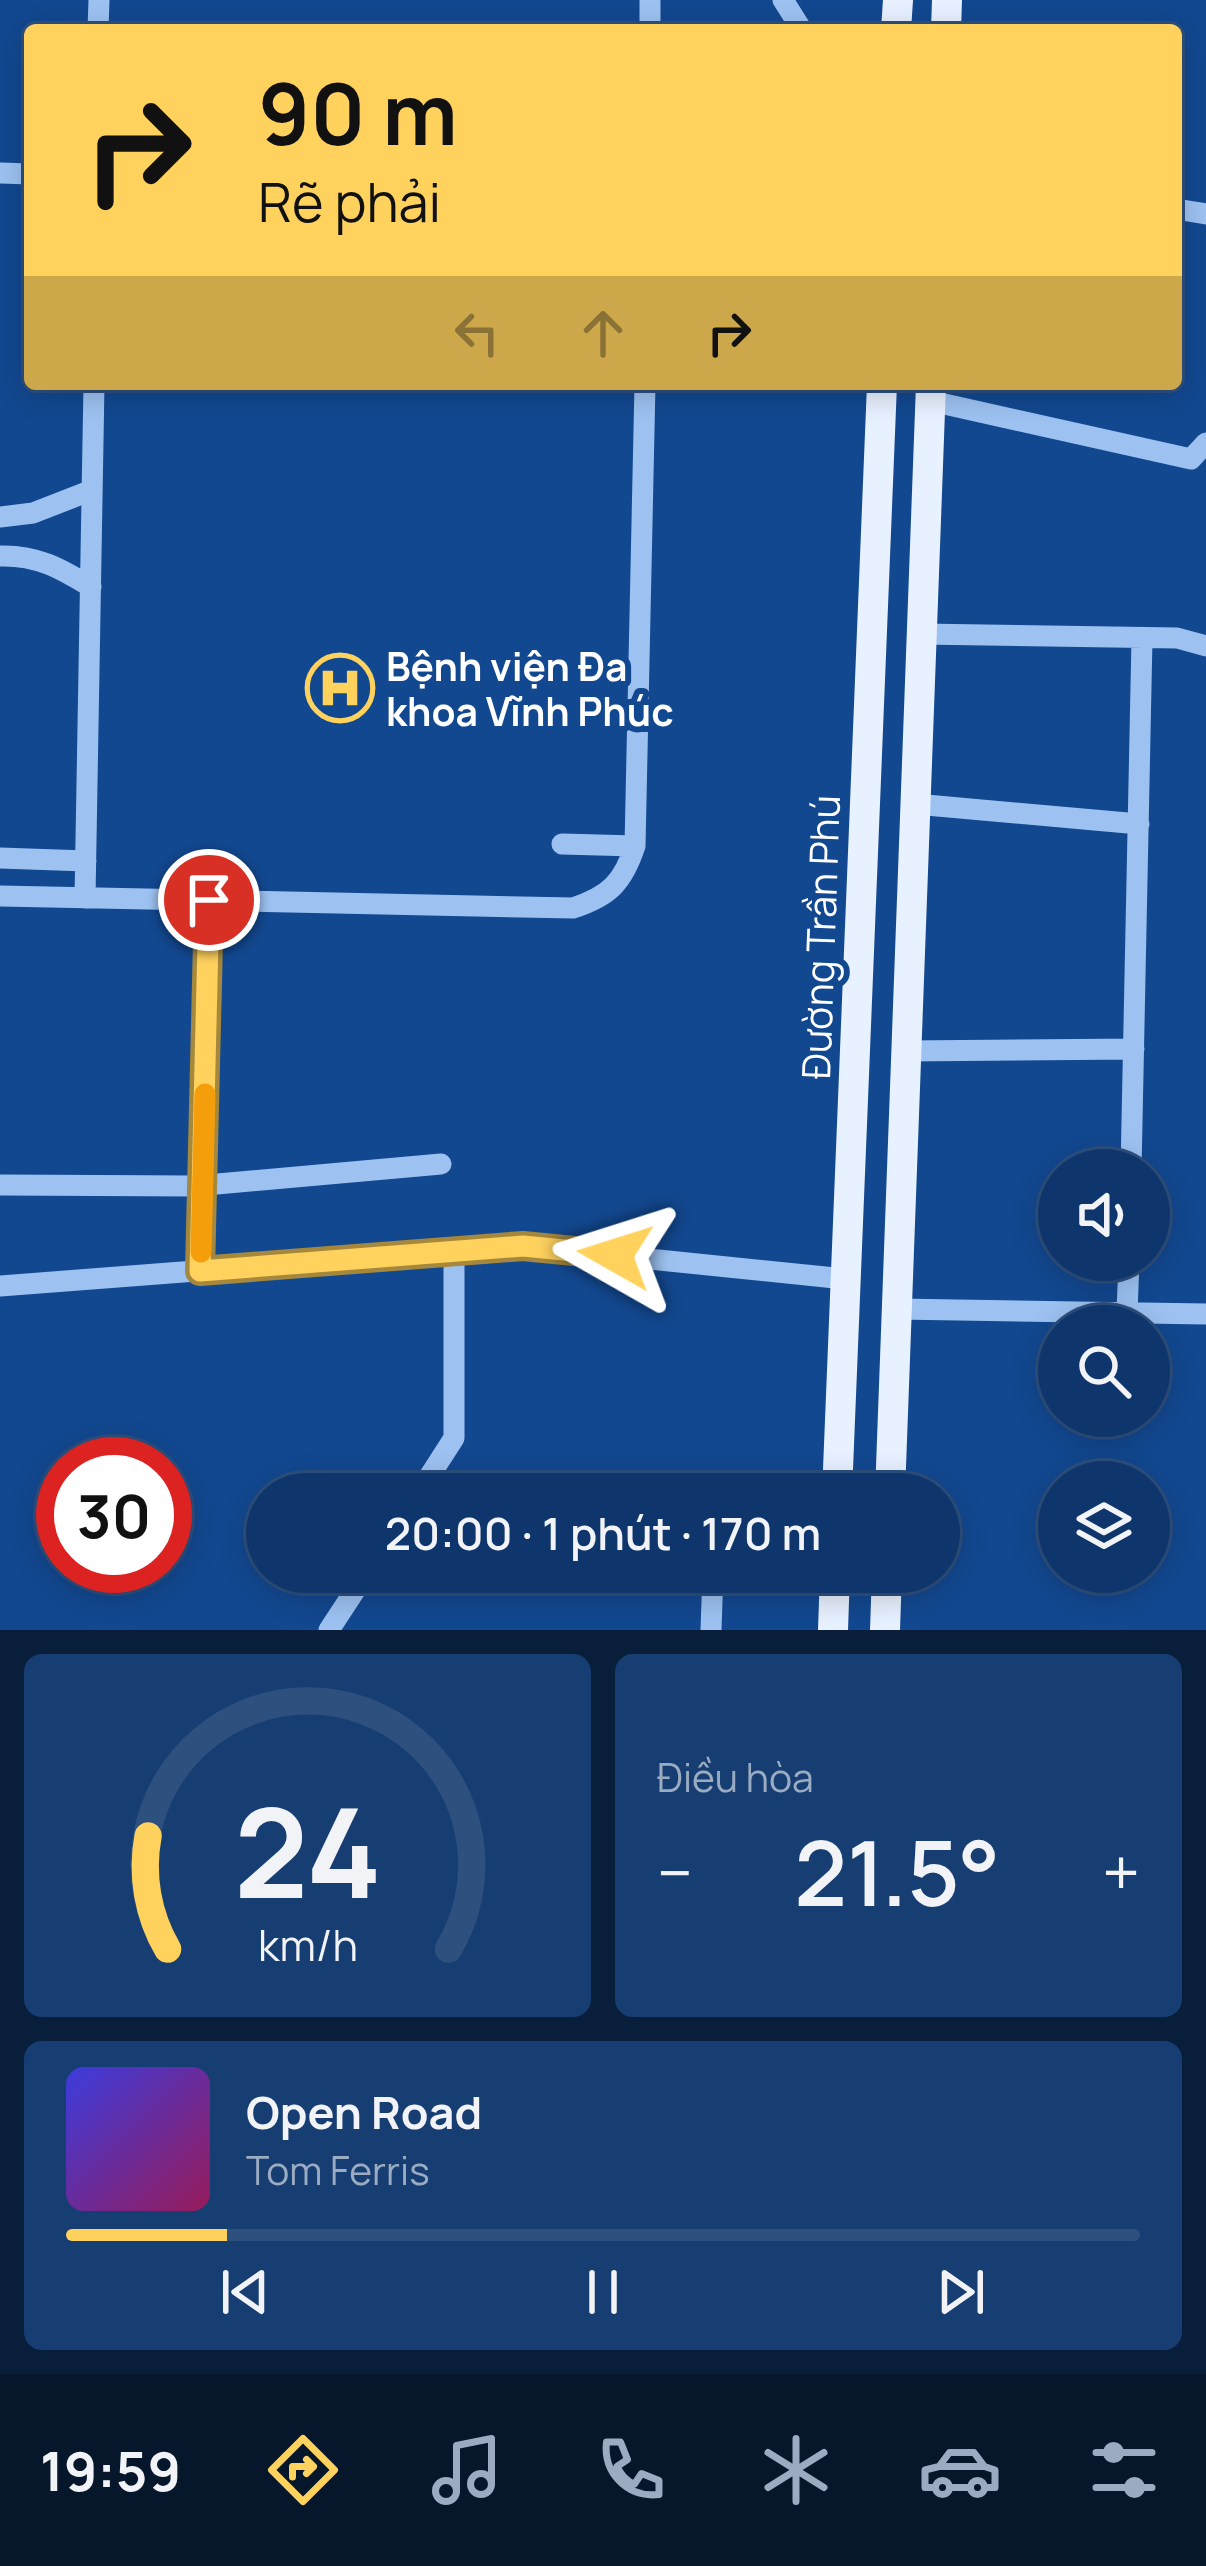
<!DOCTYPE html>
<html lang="vi">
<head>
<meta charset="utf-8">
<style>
	body { margin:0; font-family:Manrope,sans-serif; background:#173e72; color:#f1f3f6; height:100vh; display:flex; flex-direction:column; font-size:45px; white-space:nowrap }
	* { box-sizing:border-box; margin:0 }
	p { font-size:39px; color:#9babc2 }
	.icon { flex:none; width:66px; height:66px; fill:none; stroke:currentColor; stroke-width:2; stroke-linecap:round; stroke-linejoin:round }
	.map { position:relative; height:1630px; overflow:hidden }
	.details { display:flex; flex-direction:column; gap:24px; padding:24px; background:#081e3b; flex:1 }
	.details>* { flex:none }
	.guide { position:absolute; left:24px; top:24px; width:1158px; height:366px; border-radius:12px; box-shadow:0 6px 30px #0003,0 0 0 3px #2e507f; background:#ffd25e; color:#111; overflow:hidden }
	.fabs { position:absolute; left:1038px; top:1149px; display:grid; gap:24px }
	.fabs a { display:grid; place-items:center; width:132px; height:132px; border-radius:50%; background:#0e366c; box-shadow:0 6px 30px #0003,0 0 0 3px #2e507f; font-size:60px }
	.speed { position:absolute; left:36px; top:1437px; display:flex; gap:24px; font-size:60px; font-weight:700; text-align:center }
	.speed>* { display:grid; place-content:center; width:156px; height:156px; border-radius:50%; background:#0e366c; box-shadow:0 6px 30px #0003,0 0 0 3px #2e507f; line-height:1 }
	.speed .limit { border:18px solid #d22; background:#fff; color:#111 }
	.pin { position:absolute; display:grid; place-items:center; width:102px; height:102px; color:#fff; margin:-51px; border:6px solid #fff; border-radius:50%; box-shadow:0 3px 12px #0007 }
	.me { position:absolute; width:132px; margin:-66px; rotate:276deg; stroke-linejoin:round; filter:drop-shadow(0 0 9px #0008) }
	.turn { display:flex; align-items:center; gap:42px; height:252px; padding:0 36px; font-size:54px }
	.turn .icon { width:156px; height:156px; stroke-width:2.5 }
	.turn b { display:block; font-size:84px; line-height:102px }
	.lanes { display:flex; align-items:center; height:114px; padding:0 36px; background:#0003; justify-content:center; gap:60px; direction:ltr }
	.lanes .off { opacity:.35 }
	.big { font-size:90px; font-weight:600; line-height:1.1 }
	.details .tile { flex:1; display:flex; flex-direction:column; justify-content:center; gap:18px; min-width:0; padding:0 42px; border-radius:18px; background:#173e72 }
	.details .dial { align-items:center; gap:0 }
	.dial svg { height:312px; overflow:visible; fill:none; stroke:#2e507f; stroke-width:7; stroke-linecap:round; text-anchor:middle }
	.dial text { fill:#f1f3f6; stroke:none }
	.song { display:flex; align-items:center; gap:36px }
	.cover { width:144px; height:144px; border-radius:18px; background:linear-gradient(135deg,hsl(240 70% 55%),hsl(330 70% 35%)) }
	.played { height:12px; border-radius:6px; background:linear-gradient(90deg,#ffd25e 15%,#2e507f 15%) }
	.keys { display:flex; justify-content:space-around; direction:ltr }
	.heat { display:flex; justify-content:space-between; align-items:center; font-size:66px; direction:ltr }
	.details .tiles { flex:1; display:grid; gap:24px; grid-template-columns:1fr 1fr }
	.tile:last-child { grid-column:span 2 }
	.trip { position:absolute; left:246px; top:1473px; width:714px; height:120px; border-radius:60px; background:#0e366c; box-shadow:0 6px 30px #0003,0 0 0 3px #2e507f; font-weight:600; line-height:120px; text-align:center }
	.dock { display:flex; height:192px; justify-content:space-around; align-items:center; background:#06162b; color:#9babc2 }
	.dock .icon { width:84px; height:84px }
	.dock .selected { color:#ffd25e }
	.dock b { font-size:54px; color:#f1f3f6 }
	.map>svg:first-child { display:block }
</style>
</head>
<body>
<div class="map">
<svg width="1206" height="1630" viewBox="0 0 1206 1630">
	<rect width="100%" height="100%" fill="#124890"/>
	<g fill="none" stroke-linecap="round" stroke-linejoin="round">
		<path stroke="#9dc2f2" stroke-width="21" d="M 783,0 L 802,30
			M 98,30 L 99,0
			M 650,30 L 650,0
			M 0,173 L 30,174
			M 1176,209 L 1206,214
			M 931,401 L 1191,459 L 1206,443
			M 0,517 L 33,513 L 92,490
			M 0,556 C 37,555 60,568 91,587
			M 921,634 L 1177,638 L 1206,646
			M 915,804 L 1139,824
			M 562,844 L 635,846
			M 0,858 L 86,861
			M 0,896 L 573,908 C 610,896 623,882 635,846 L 645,384
			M 85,898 L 94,384
			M 906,1051 L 1134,1049
			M 1131,1170 L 1142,638
			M 0,1185 L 195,1186 L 441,1164
			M 200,1271 L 209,900
			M 0,1286 L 522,1246 L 845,1279
			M 897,1309 L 1206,1314
			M 1127,1313 L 1129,1260
			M 418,1494 L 454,1438 L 454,1251
			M 329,1630 L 367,1572
			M 711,1630 L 713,1572"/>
		<path stroke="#e8f1ff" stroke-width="30" d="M 896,30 L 898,0
			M 946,30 L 947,0
			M 837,1494 L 882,384
			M 890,1494 L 931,384
			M 833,1630 L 835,1572
			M 885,1630 L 887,1572"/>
	</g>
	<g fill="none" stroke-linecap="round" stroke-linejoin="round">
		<defs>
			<path id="route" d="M 209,900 L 200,1271 L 523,1246 L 615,1255"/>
		</defs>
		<use href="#route" stroke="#a6883d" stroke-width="30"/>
		<use href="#route" stroke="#ffd25e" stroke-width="21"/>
		<path stroke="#f59e0b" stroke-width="21" d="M 201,1252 L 205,1094"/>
	</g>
	<defs>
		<symbol id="hospital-ring" viewBox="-11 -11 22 22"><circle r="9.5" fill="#124890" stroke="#ffd25e" stroke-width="1.5"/><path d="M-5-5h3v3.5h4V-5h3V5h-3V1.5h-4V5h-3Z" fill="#ffd25e"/></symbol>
	</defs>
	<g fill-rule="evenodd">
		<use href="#hospital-ring" x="302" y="650" width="76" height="76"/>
	</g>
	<g text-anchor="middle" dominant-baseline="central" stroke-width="12" stroke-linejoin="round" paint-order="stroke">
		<g font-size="39" font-weight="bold" fill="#fff" stroke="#124890" text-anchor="start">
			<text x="386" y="666">Bệnh viện Đa<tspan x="386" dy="45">khoa Vĩnh Phúc</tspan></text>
		</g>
		<g font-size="39" fill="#fff" stroke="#124890">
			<text transform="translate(820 937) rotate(-88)">Đường Trần Phú</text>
		</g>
	</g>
</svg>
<div class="fabs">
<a><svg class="icon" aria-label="sound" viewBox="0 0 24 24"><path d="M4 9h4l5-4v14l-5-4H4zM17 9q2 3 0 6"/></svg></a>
<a><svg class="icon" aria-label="search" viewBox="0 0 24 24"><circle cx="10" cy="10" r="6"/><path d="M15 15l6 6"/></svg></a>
<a><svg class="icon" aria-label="layers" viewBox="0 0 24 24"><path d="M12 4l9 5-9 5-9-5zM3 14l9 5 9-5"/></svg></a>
</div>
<div class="speed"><div class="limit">30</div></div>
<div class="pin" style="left:209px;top:900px;background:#d93025"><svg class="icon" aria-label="arrive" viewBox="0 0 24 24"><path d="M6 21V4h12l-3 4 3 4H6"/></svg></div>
<svg class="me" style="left:615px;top:1255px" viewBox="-20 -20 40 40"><path d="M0-17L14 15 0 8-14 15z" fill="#ffd25e" stroke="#fff" stroke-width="4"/></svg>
<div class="trip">20:00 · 1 phút · 170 m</div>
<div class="guide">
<div class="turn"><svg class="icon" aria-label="right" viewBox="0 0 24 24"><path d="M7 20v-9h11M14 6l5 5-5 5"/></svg><div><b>90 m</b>Rẽ phải</div></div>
<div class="lanes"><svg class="icon off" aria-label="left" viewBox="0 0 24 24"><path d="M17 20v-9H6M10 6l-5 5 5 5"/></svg><svg class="icon off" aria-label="ahead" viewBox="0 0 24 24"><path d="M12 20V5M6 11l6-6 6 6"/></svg><svg class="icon" aria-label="right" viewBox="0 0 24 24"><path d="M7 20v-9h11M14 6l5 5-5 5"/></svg></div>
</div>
</div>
<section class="details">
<div class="tiles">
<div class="tile dial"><svg viewBox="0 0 100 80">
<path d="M14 69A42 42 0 1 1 86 69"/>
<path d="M14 69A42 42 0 0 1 9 40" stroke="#ffd25e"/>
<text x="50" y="56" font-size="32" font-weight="700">24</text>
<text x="50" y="72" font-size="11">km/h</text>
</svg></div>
<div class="tile"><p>Điều hòa</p>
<div class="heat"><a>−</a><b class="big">21.5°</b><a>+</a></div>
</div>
<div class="tile">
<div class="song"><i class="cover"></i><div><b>Open Road</b><p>Tom Ferris</p></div></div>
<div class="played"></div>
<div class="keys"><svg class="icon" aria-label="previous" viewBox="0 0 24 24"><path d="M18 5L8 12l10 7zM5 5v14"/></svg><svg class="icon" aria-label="pause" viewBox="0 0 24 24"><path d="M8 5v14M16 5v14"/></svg><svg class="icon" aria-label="next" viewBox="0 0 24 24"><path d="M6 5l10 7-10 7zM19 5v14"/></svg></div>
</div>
</div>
</section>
<nav class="dock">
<b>19:59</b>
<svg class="icon selected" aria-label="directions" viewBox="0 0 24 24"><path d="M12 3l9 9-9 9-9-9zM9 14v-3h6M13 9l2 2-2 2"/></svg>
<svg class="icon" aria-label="music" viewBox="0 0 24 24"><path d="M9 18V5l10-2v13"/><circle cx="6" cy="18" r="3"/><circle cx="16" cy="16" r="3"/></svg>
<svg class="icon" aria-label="phone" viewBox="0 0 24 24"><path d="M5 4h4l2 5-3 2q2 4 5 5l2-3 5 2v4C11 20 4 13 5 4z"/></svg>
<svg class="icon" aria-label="climate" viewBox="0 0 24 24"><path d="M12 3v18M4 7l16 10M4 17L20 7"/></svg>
<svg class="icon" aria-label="car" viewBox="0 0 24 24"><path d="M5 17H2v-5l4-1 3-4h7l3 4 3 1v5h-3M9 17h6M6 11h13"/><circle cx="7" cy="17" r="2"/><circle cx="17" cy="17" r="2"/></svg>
<svg class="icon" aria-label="filters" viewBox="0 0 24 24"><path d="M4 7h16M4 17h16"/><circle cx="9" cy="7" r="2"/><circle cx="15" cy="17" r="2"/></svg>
</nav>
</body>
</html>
